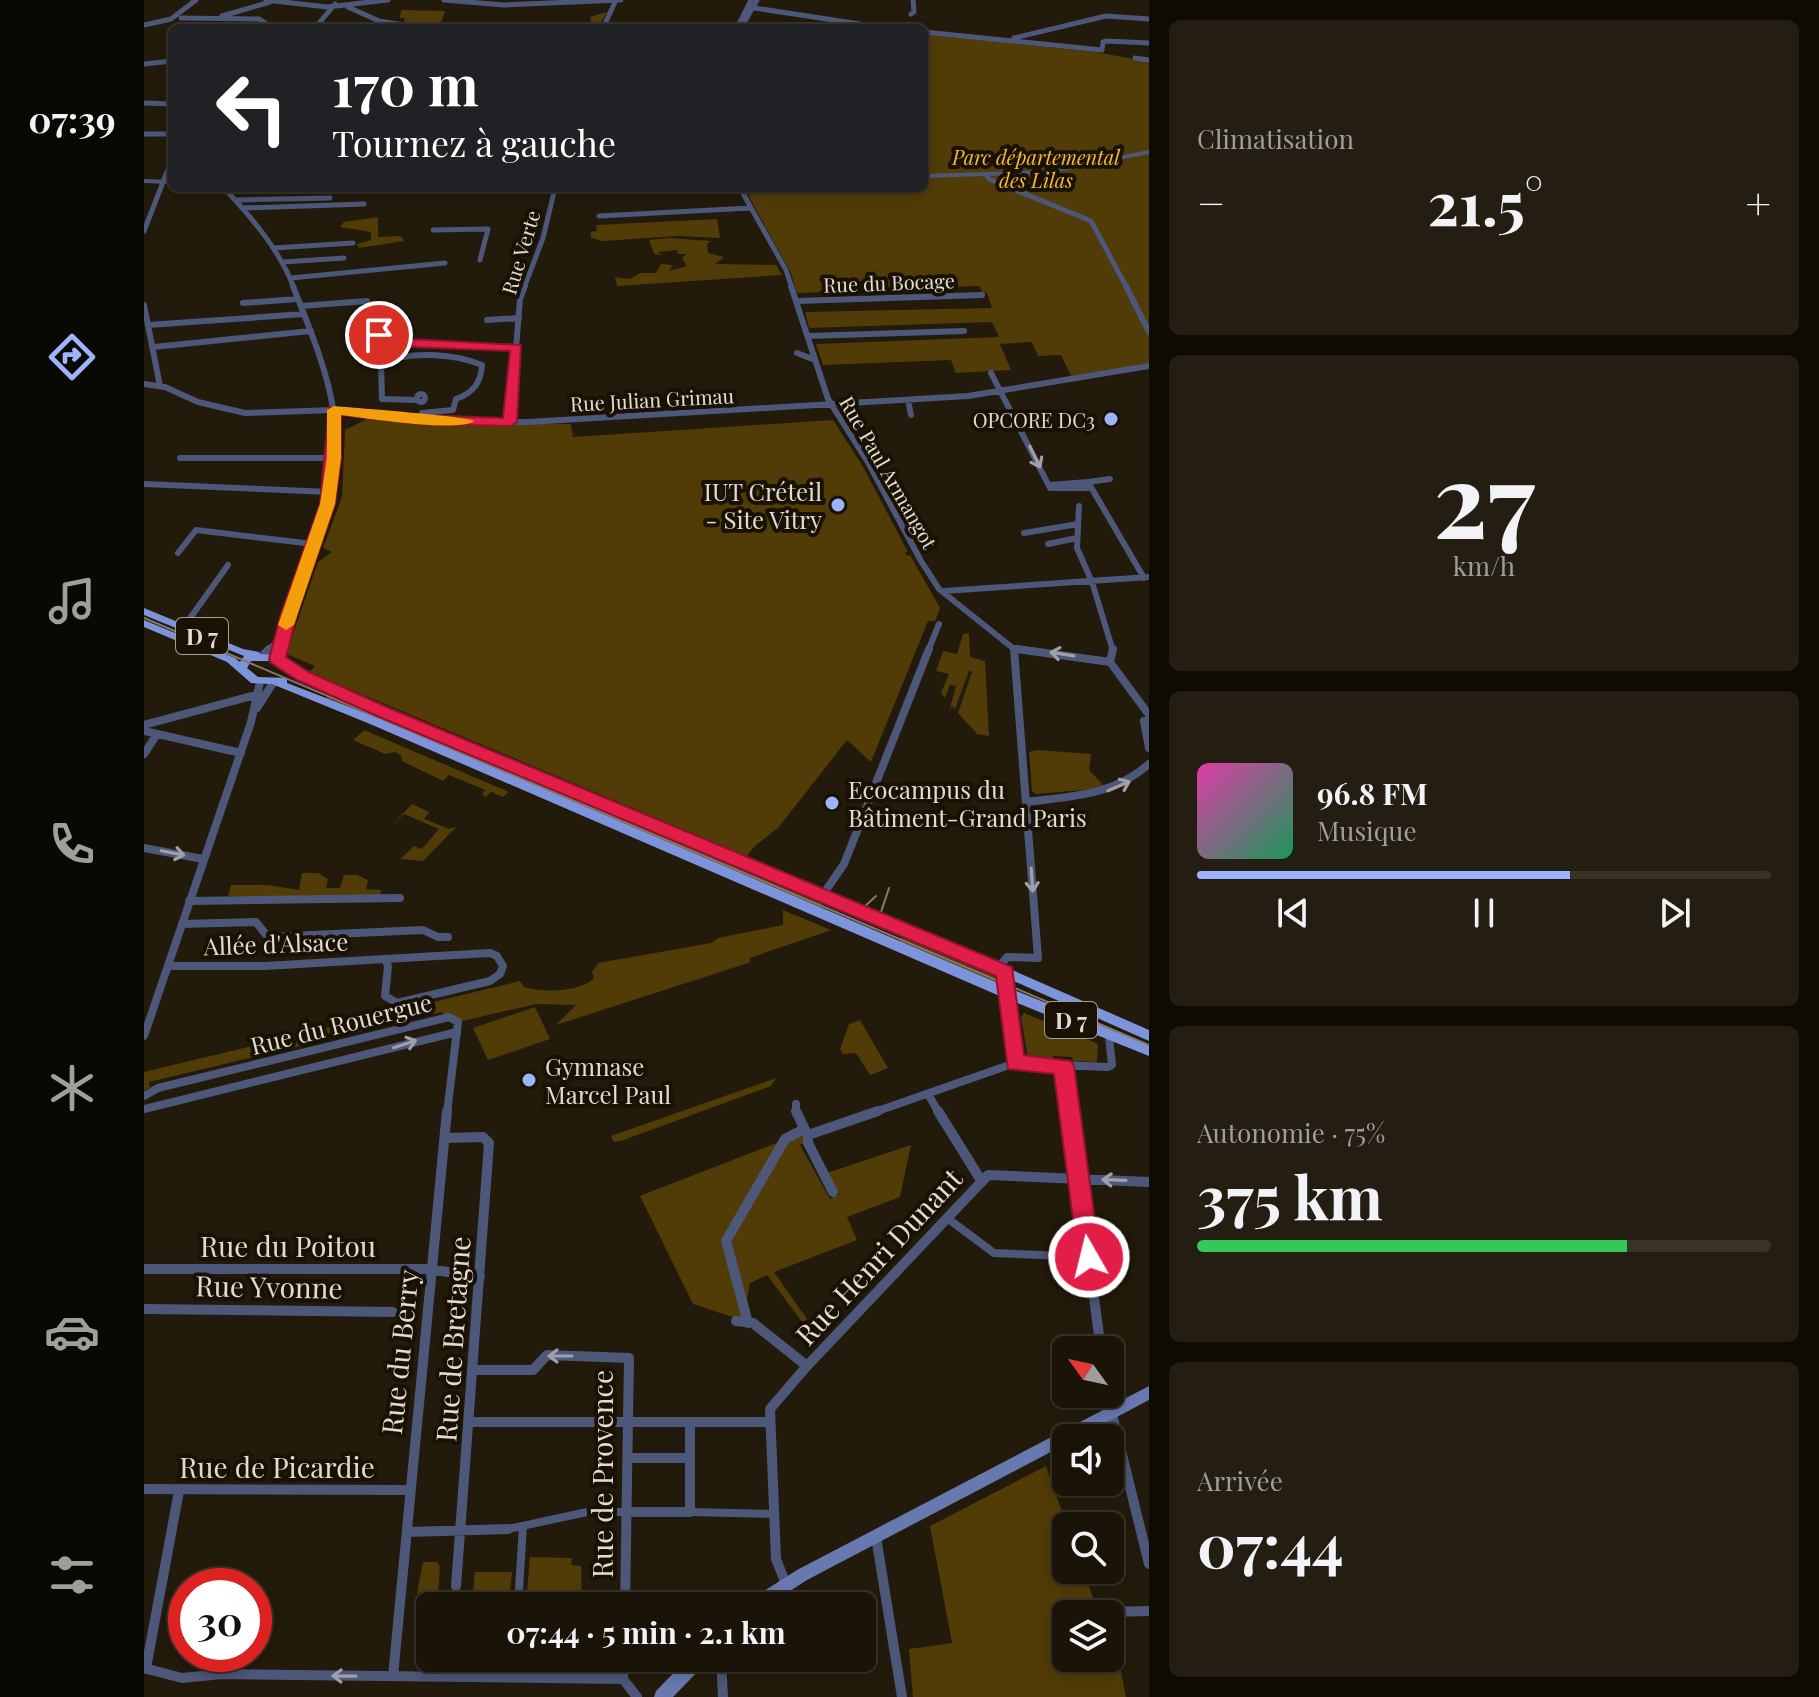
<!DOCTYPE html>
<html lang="fr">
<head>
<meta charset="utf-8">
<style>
	body { margin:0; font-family:"Playfair Display",serif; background:#231d12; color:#f1f3f6; height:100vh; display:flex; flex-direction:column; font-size:30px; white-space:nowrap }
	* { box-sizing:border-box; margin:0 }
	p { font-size:26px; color:#9f9e9c }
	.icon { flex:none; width:44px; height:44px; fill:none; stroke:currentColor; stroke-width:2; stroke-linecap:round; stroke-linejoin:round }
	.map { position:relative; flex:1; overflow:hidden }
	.panel { display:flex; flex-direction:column; gap:20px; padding:20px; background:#0e0b04; width:670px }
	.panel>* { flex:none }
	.top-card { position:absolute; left:24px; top:24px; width:760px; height:168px; border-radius:12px; box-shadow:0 4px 12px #0003,0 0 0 2px #383329; background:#202124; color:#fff; overflow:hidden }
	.needle { width:52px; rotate:303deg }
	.tools { position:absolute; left:908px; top:1336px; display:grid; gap:16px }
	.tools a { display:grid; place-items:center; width:72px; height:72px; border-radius:12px; background:#1a1408; box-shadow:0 4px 12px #0003,0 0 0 2px #383329; font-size:40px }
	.speed { position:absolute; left:24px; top:1568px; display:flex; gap:16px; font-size:40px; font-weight:700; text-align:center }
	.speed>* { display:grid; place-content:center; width:104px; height:104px; border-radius:50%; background:#1a1408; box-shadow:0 4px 12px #0003,0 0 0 2px #383329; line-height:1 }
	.speed .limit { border:12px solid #d22; background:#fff; color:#111 }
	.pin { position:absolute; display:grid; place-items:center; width:68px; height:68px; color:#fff; margin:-34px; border:4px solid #fff; border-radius:50%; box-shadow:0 2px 8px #0007 }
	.me { position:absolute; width:88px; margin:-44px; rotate:352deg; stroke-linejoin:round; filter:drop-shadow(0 0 6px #0008) }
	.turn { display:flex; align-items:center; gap:28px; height:168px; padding:0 32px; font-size:36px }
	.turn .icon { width:104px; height:104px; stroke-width:2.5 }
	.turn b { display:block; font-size:56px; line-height:68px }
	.big { font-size:60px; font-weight:700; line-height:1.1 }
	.panel .tile { flex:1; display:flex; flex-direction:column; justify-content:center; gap:12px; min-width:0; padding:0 28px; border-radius:12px; background:#231d12 }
	.panel .dial { align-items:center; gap:0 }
	.dial b { font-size:104px; line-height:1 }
	.song { display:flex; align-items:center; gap:24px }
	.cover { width:96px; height:96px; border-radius:12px; background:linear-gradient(135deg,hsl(320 70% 55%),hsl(150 70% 35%)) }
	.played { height:8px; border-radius:4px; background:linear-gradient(90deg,#9db4fd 65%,#383329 65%) }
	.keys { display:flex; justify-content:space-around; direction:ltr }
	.heat { display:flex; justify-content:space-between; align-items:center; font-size:44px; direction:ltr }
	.charge { height:12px; border-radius:6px; background:linear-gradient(90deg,#34c759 75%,#383329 0) }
	.trip { position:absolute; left:272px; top:1592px; width:460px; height:80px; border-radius:12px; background:#1a1408; box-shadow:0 4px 12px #0003,0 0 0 2px #383329; font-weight:700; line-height:80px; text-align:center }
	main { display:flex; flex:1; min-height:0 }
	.tab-bar { display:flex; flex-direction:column; width:144px; justify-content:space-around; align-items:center; background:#0a0803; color:#9f9e9c }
	.tab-bar .icon { width:56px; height:56px }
	.tab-bar .selected { color:#9db4fd }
	.tab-bar b { font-size:36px; color:#f1f3f6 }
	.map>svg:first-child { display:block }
</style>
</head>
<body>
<main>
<nav class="tab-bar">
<b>07:39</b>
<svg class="icon selected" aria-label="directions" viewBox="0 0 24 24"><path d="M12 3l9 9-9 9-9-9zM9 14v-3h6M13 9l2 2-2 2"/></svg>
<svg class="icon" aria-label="music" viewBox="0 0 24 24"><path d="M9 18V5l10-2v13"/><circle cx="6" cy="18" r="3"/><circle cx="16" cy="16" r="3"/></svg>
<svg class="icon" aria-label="phone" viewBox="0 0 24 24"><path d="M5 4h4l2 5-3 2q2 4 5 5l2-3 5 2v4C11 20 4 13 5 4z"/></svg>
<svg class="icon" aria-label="climate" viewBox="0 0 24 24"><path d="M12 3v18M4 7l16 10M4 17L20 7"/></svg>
<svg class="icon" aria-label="car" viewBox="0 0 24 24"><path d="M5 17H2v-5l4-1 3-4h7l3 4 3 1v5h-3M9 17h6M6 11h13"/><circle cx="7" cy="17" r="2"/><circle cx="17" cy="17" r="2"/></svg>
<svg class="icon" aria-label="filters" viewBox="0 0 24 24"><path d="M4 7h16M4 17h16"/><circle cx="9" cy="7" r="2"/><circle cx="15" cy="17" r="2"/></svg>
</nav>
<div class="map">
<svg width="1005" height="1697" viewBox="0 0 1005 1697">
	<rect width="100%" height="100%" fill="#221a0a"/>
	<path fill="#513b07" d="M 257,10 L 301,11 L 297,23 L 438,27 L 447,23 L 446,17 L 463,12 L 454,28 L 285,28 L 259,24 L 261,18 L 256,18 Z
		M 780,34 L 952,52 L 1005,62 L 1005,364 L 927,376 L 917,355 L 894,356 L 888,342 L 856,344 L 867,370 L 812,373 L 807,360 L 679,365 L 672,344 L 855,337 L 848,322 L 665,328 L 661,312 L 848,308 L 843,293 L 838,292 L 835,286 L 653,293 L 647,273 L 604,195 L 609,194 L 605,188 L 780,188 Z
		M 234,217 L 234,237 L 257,236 L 260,241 L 215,248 L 213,244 L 227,240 L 227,232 L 196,227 L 200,222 Z
		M 573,219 L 576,238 L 534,236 L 459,241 L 447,238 L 447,232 L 453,231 L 452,225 Z
		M 526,238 L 567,241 L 563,244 L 564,253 L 580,257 L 571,264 L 632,265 L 638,275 L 473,286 L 471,277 L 486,279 L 496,273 L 512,273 L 517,264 L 529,265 L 525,271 L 543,266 L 538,258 L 543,254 L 534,254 L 533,250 L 514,252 L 518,255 L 510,254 L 505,240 Z
		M 223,419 L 301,426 L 309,423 L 427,424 L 429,437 L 689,420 L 718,465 L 764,552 L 761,552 L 763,556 L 766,555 L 796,608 L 791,621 L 784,621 L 727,762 L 703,740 L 634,828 L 611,846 L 603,856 L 165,672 L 171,666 L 142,654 L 174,562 L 188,552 L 179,548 L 198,497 L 201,430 Z
		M 825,633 L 826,657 L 841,661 L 845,736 L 833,734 L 814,713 L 828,672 L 825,671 L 811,709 L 808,706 L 805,712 L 812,686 L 806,685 L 801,698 L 797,693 L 805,674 L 792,671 L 799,651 L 813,654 L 819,634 Z
		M 189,691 L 353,763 L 348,768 L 181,699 Z
		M 220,730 L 365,792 L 359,797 L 347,792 L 342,797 L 338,795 L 341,790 L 305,775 L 299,781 L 258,761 L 257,755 L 251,752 L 241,754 L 209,740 Z
		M 893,750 L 947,754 L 945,770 L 962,788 L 892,794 L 888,791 L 885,752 Z
		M 358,765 L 682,900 L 675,910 L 352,770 Z
		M 268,804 L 285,812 L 280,819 L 305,829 L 312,827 L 279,861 L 256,859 L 270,846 L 278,849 L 295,829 L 260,814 L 245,828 Z
		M 158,873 L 174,873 L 184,879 L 182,888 L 196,888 L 200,875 L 213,875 L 224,880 L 222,889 L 237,890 L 236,896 L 84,896 L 87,885 L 124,885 L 155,890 Z
		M 639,910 L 687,930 L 606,958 L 606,962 L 601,964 L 412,1025 L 432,1005 L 393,1004 L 318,1021 L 300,1016 L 298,1012 L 5,1082 L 6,1087 L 0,1091 L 0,1072 L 376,981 L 380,987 C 398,993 438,992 450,978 L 448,972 L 454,963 L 567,943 L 574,938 L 639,925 Z
		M 685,911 L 755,941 L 759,935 L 745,928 L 854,973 L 856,987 L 683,913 Z
		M 391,1007 L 406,1039 L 344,1060 L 329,1028 Z
		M 880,1013 L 954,1044 L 953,1062 L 929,1061 L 928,1057 L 909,1056 L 909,1060 L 884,1059 L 877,1017 Z
		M 716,1020 L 744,1068 L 726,1075 L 712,1053 L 699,1054 L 696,1049 L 705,1024 Z
		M 632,1078 L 627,1086 L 477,1141 L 470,1142 L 467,1136 Z
		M 658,1133 L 662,1142 L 656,1145 L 686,1199 L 695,1194 L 683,1173 L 767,1145 L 756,1197 L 703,1217 L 713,1240 L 630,1272 L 663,1319 L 659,1323 L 623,1275 L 606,1283 L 603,1299 L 607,1316 L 591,1318 L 549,1304 L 496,1196 Z
		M 902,1466 L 923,1526 L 922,1570 L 939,1570 L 955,1614 L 922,1614 L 922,1658 L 966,1658 L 968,1626 L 982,1697 L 769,1697 L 765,1649 L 808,1643 L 786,1526 Z
		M 386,1557 L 428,1558 L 427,1565 L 437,1566 L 438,1603 L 382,1604 Z
		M 279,1562 L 293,1562 L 296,1566 L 294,1594 L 290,1597 L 276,1597 L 273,1593 Z
		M 331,1572 L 368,1572 L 365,1603 L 328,1601 Z"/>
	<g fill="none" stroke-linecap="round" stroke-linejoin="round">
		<path stroke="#4c577a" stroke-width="8" d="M 803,1218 L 850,1253 L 945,1257
			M 546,1512 L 630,1514
			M 364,1529 L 443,1512 L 483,1512
			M 374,1606 L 379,1526"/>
		<path stroke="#4c577a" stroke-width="5" d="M 122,0 L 183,7 L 244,0
			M 300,0 L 360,5 L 477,0
			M 204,7 L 235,21 L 279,28
			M 604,7 L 742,28
			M 767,14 L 770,12 L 769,0
			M 78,16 L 126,2
			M 37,18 L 115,19 L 129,28
			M 0,25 L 27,19 L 52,0
			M 460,27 L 533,26
			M 171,28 L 191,4
			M 459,28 L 472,0
			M 593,28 L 607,0
			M 602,28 L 601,21 L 613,0
			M 780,32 L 958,50 L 959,42 L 963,41 L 1005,43
			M 870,38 L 962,16 L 1005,19
			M 991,58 L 1005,60
			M 0,64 L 28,61
			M 0,103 L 28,104
			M 0,134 L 28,134
			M 842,175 L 845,179 L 947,221 L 983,288
			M 80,188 C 108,218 135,249 150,288
			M 596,188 L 642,270 L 648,288
			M 92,200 L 186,198
			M 99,208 L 220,204
			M 455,216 L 606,208
			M 289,230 L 344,229 L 336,260
			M 0,231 L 28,159
			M 130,248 L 209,243
			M 139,262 L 200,258
			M 147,278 L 301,263
			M 380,288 L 399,238 L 411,188"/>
		<path stroke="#4c577a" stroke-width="6" d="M 647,286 L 684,399 L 725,464 L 777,561 L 795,589 L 870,649
			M 982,286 L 1005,332
			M 653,301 L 838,295
			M 99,303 L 154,299
			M 0,305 L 16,386
			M 157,306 L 223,301 L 225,322
			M 343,320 L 375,318
			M 4,325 L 160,314
			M 664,336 L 820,331
			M 242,342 L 239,335 L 230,337 L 233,342 L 373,347
			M 10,347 L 167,331
			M 653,353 L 671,360
			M 847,373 L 906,488 L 945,488
			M 0,384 L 21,387 L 54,402 L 101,413 L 190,410 L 276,420 L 384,422 L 824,396 L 1005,366
			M273 398a4 4 0 1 1 8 0a4 4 0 1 1-8 0Z
			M 272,400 L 238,399 L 237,363 C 266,351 309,353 338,365 C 337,383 329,393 312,399 L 309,410 L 278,413
			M 764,400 L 767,415
			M 366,422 L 376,299 L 381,286
			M 36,458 L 190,458
			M 944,482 L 966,479
			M 0,484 L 186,492
			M 906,485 L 944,482 L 1000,578
			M 935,506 L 933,548 L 948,582 L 969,651
			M 880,533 L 934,524
			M 904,544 L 933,538
			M 34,553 L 52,530 L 169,544
			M 800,591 L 1005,577
			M 39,628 L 84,565
			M 870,649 L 887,651
			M 123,651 L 136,639
			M 135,651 C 156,573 204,491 189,408 C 182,366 164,325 149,286
			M 784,651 L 795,624"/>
		<path stroke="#4c577a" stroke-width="8" d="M 873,649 L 966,662
			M 969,649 L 966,662 L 1005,715
			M 119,655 L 125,649
			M 133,659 L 136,649
			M 113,708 L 129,683
			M 1005,720 L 1000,721 L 1005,748
			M 0,725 L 115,694
			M 0,731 L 97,753
			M 0,754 L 13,734
			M 882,802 C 928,796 969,796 1005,764
			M 0,848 L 59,859
			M 678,896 L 700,864 L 785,649
			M 45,901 L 256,898
			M 38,924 L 112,922 L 124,937 L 279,930 L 294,937 L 304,937
			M 346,953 L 353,956 L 359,966 L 356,974 L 346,981 L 253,1003 L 241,996 L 244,966 L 241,959 Z
			M 24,966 L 121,966 L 241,959
			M 853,969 L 863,957 L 894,958 L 870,649
			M 863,993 L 871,1063 L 964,1067 L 968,1065 L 965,1037
			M 0,1036 L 107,722 L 116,682
			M 919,1066 L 925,1113
			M 784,1094 L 795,1113
			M 0,1096 L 14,1088 L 305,1017 L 314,1022 L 303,1113
			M 652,1104 L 652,1113
			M 0,1109 L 313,1032
			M 728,1113 L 871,1063"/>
		<path stroke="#4c577a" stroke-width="10" d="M 652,1111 L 662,1132
			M 794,1111 L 838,1182
			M 925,1111 L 957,1350
			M 301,1138 L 339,1137 L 345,1143 L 312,1586
			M 689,1192 L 664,1143 L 664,1135 L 734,1111
			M 0,1269 L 281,1269 L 336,1276
			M 0,1309 L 249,1312
			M 592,1321 L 609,1323 L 663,1366 L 626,1409 L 632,1559 L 642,1584
			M 604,1323 L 582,1241 L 641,1139 L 660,1129
			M 663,1366 L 844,1175 L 1005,1182
			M 329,1370 L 389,1370 L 403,1355 L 485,1358 L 481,1606
			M 963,1394 L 1005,1564
			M 325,1422 L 625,1422
			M 484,1458 L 546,1458 L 546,1422
			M 0,1489 L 265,1490
			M 483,1512 L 546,1512 L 546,1458
			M 263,1532 L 364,1529
			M 732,1537 L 758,1697
			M 965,1612 L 1005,1611
			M 577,1658 L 579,1697
			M 0,1668 L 38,1678 L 78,1674 L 479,1679 L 493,1697
			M 2,1668 L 35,1491
			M 249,1676 L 303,1111
			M 479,1679 L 480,1658"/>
		<path fill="#4c577a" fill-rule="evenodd" d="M 1005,150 L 1005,154 L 903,174 L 780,178 L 780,174 L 903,170 Z
			M 0,179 L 28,180 L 28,184 L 0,183 Z"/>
		<path fill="#6879b0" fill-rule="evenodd" d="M 1005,1386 L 1005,1400 L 933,1438 L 922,1438 L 922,1444 L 663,1580 L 623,1606 L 601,1606 L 604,1601 L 653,1570 Z
			M 544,1658 L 563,1658 L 561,1664 L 529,1697 L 510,1697 L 512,1691 Z"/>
		<path fill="#7d93db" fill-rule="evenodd" d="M 0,608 L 99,649 L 115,652 L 116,654 L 134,655 L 163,673 L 243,709 L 866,969 L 1005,1030 L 1005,1041 L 856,975 L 235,715 L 155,679 L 128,661 L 107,661 L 103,668 L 114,677 L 143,678 L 143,683 L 234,718 L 868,989 L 1005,1045 L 1005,1056 L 858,997 L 226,724 L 128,684 L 107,683 L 83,662 L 0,627 L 0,620 L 91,658 L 96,662 L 100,656 L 0,615 Z"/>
		<path stroke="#827b6e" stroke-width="2" d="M 0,618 L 1005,1045
			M 745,888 L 736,915 L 748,932
			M 694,909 L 718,909 L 732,896"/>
	</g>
	<defs><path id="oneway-shaft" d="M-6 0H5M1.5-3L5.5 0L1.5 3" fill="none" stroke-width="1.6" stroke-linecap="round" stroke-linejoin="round" transform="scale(2)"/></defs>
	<g stroke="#9ea0aa">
		<use href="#oneway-shaft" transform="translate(891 457) rotate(64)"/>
		<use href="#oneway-shaft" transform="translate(918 654) rotate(-171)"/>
		<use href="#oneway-shaft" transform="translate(975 786) rotate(-23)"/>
		<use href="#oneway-shaft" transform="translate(29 853) rotate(11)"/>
		<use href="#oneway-shaft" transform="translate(888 880) rotate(86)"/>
		<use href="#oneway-shaft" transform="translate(261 1044) rotate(-18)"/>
		<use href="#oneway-shaft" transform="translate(970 1180) rotate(-178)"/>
		<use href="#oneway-shaft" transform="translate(416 1356) rotate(-180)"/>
		<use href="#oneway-shaft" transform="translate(200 1676) rotate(-179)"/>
	</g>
	<path fill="#e11d48" stroke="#92132f" stroke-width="2" d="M 235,331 L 246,333 L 248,338 L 377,345 L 373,422 L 366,426 L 276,424 L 197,415 L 197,458 L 191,504 L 153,614 L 142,657 L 165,672 L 245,708 L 868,967 L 880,1055 L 927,1061 L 930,1066 L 956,1257 L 952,1264 L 945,1267 L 937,1264 L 934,1257 L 910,1074 L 864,1069 L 852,976 L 233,716 L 153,680 L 127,663 L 125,659 L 137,614 L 176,504 L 185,407 L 276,415 L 359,418 L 366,351 L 242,346 L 228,335 Z"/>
	<path fill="#f59e0b" d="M 190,406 C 209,408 324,416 330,421 C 315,433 221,418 197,415 L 197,458 L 191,504 L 150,625 L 142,630 L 134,625 L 176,504 L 183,458 L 183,410 Z"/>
	<g fill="#9db4fd" stroke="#191103" stroke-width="3">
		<circle cx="967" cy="419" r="8"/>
		<circle cx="694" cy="505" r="8"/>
		<circle cx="688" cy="803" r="8"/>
		<circle cx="385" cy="1080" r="8"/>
	</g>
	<g text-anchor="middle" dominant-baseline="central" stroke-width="8" stroke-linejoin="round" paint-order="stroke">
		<g font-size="20" font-style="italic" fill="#f8bb2d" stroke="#191103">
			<text x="892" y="156">Parc départemental<tspan x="892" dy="23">des Lilas</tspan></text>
		</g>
		<g font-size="20" fill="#e1dbd1" stroke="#191103">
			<text transform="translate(376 252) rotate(-73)">Rue Verte</text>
			<text transform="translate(745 282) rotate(-2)">Rue du Bocage</text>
			<text transform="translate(508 399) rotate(-3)">Rue Julian Grimau</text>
			<text transform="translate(745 472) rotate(60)">Rue Paul Armangot</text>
		</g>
		<g font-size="20" fill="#e1dbd1" stroke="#191103" text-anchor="end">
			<text x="951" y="419">OPCORE DC3</text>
		</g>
		<g fill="#191103" stroke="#a59e93" stroke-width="2">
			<rect x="32" y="618" width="52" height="36" rx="6"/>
			<rect x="901" y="1002" width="52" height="36" rx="6"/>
		</g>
		<g font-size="22" font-weight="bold" fill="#e1dbd1">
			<text x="58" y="636">D 7</text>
			<text x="927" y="1020">D 7</text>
		</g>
		<g font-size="24" fill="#e1dbd1" stroke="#191103" text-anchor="start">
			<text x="678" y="491" text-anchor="end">IUT Créteil<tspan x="678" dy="28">- Site Vitry</tspan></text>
			<text x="704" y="789">Ecocampus du<tspan x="704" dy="28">Bâtiment-Grand Paris</tspan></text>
			<text x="401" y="1066">Gymnase<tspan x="401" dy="28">Marcel Paul</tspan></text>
		</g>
		<g font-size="24" fill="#e1dbd1" stroke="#191103">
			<text transform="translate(132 943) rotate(-2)">Allée d'Alsace</text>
			<text transform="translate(197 1023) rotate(-14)">Rue du Rouergue</text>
		</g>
		<g font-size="28" fill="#e1dbd1" stroke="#191103">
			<text x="144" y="1245">Rue du Poitou</text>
			<text transform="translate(734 1256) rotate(-47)">Rue Henri Dunant</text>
			<text transform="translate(125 1286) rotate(1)">Rue Yvonne</text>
			<text transform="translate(308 1339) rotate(-86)">Rue de Bretagne</text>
			<text transform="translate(255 1352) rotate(-84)">Rue du Berry</text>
			<text x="133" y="1466">Rue de Picardie</text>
			<text transform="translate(457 1474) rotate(-90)">Rue de Provence</text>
		</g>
	</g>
</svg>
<div class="tools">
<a><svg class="needle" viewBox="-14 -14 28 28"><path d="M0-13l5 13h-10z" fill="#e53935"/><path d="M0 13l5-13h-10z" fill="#9f9e9c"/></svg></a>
<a><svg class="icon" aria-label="sound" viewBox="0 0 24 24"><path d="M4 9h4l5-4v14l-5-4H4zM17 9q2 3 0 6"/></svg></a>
<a><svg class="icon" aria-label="search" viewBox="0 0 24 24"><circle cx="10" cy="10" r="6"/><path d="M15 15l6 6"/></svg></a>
<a><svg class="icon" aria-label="layers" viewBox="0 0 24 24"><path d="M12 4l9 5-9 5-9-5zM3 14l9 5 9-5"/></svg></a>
</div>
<div class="speed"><div class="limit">30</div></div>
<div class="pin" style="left:235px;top:335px;background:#d93025"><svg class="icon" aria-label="arrive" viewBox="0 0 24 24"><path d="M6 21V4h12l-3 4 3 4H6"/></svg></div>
<svg class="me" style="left:945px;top:1257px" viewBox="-20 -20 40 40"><circle r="17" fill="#e11d48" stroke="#fff" stroke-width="3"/><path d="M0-11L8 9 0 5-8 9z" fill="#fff"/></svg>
<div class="trip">07:44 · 5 min · 2.1 km</div>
<div class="top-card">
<div class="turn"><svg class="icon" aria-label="left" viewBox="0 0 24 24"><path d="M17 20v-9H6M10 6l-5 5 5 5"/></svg><div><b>170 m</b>Tournez à gauche</div></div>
</div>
</div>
<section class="panel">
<div class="tile"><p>Climatisation</p>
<div class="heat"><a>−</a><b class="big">21.5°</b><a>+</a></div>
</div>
<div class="tile dial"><b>27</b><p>km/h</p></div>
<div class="tile">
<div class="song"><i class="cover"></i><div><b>96.8 FM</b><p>Musique</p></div></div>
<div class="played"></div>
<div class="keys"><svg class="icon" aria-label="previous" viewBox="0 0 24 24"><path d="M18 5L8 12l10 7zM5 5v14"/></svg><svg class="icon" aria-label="pause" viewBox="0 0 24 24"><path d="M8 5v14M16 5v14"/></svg><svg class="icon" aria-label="next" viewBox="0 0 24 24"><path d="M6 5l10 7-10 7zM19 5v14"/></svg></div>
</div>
<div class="tile"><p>Autonomie · 75%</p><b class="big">375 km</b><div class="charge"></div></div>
<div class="tile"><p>Arrivée</p><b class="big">07:44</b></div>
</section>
</main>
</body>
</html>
